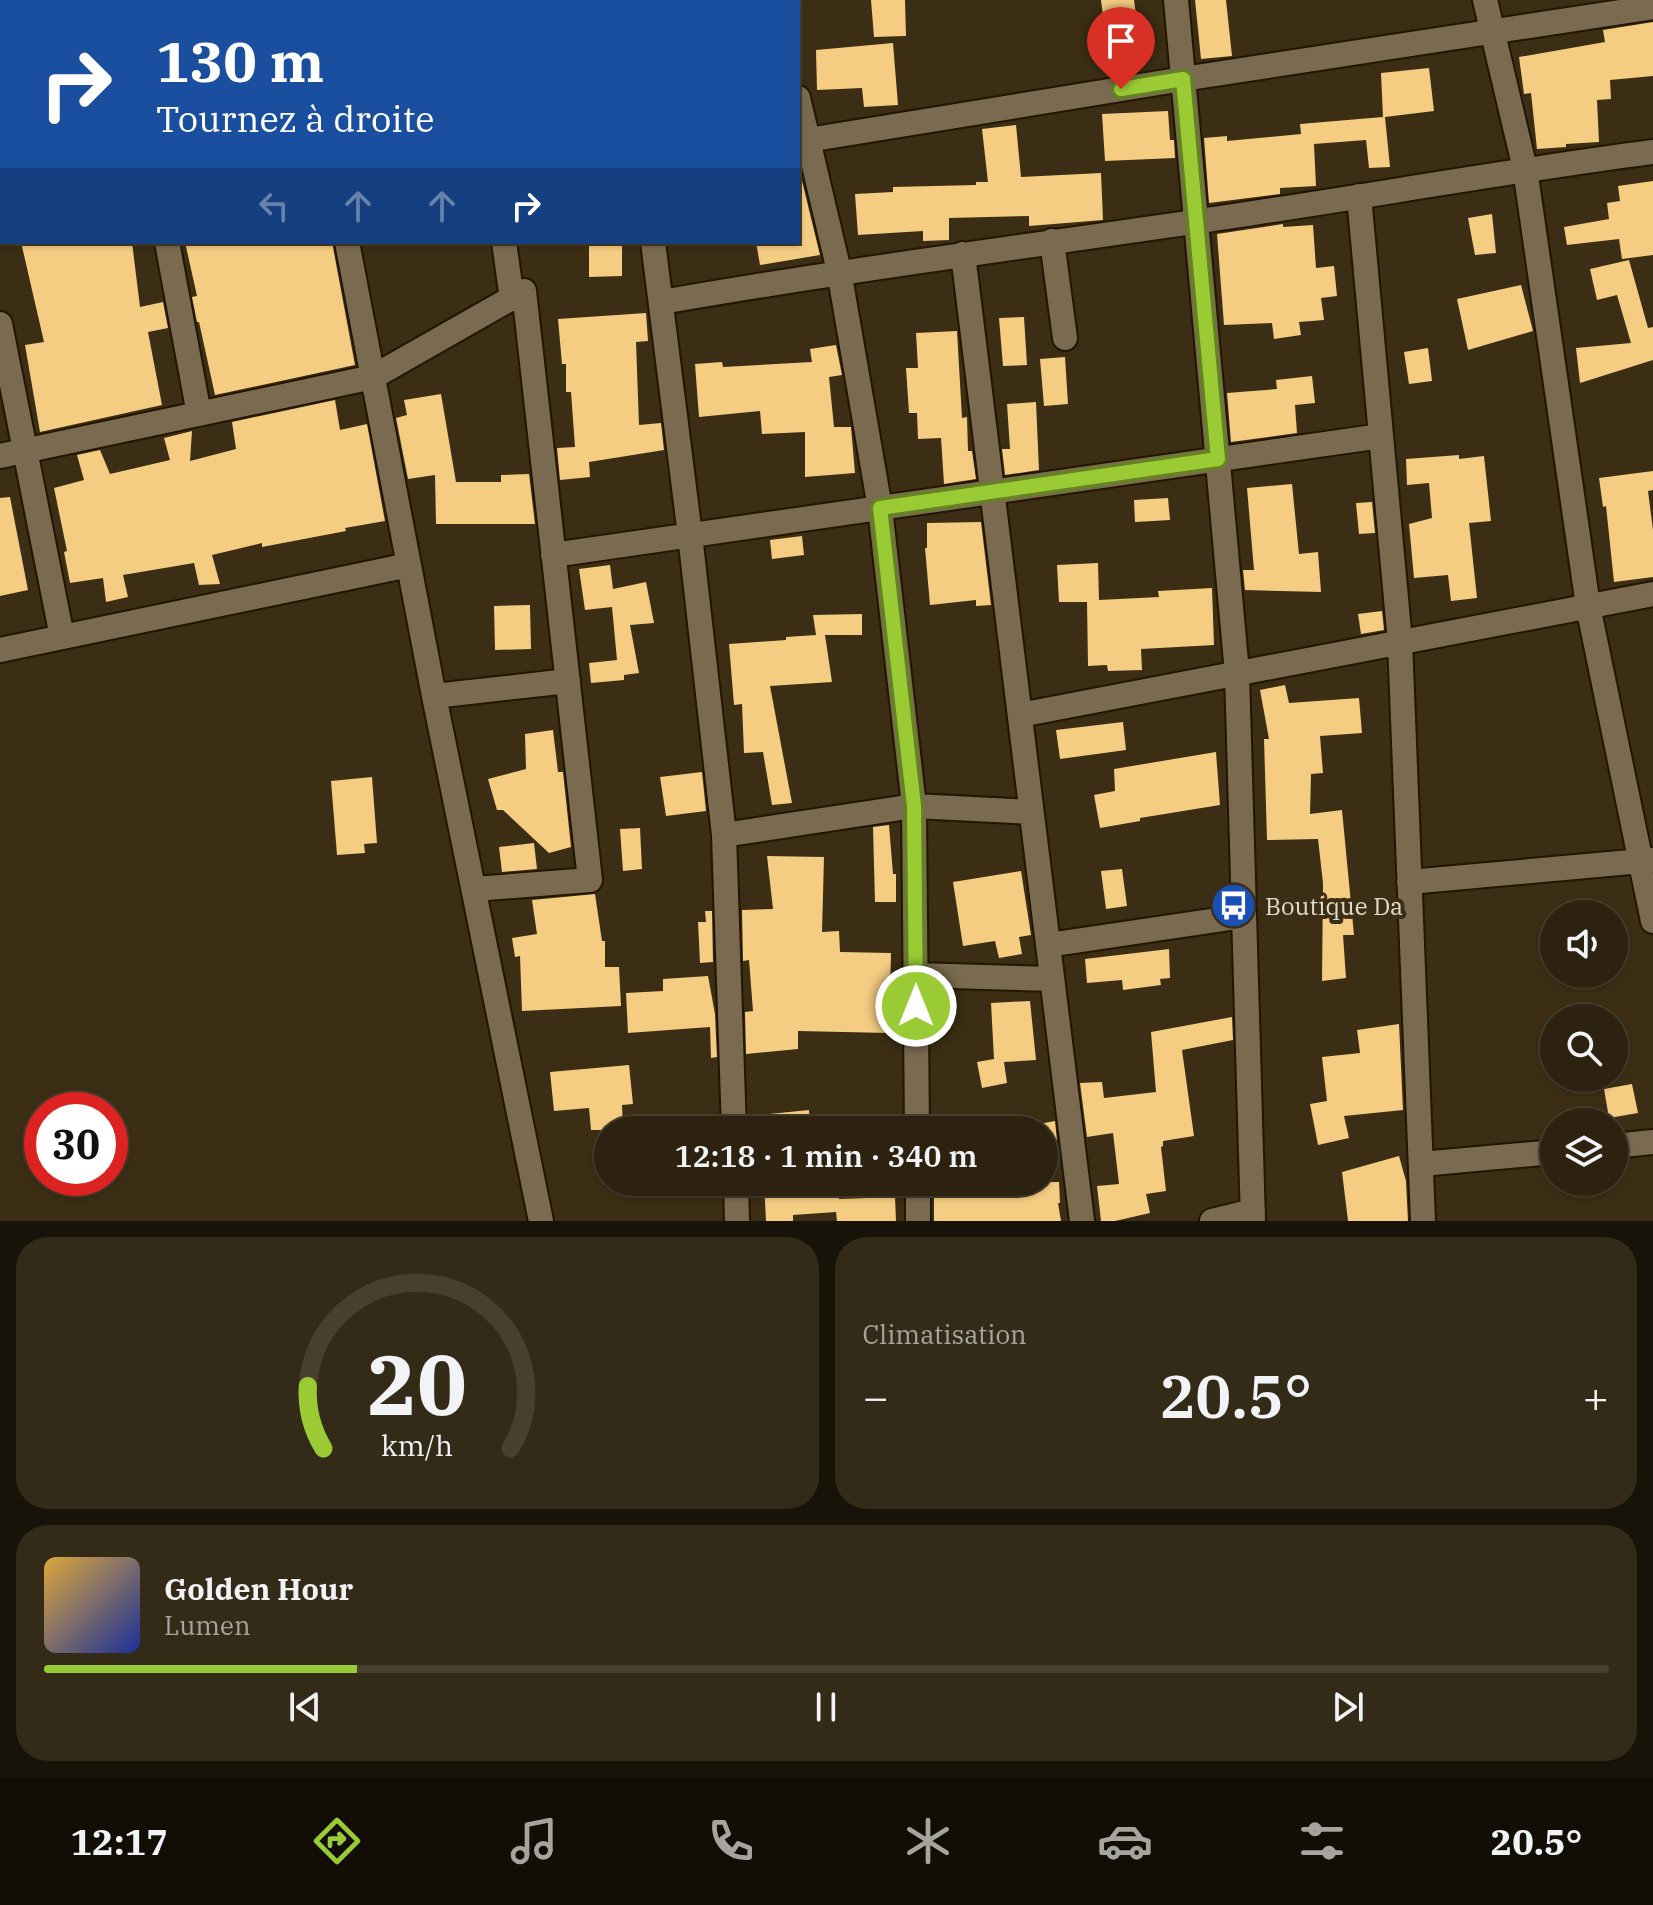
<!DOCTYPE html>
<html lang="fr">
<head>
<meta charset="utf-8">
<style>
	body { margin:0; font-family:"IBM Plex Serif",serif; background:#342a18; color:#f1f3f6; height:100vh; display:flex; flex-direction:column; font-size:30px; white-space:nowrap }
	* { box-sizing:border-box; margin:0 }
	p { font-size:26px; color:#a6a49e }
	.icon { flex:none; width:44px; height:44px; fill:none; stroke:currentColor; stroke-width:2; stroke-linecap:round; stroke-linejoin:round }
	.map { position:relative; height:1221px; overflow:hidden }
	.panel { display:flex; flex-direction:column; gap:16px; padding:16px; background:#181308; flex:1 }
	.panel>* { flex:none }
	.guide { position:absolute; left:0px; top:0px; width:800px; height:244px; box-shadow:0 2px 6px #0004,0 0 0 2px #483f2f; background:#1a4fa0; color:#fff; overflow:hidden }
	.controls { position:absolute; left:1540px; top:900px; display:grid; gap:16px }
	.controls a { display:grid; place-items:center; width:88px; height:88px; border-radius:50%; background:#2c220f; box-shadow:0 2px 6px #0004,0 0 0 2px #483f2f; font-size:40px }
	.speed { position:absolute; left:24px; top:1092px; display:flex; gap:16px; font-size:40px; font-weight:700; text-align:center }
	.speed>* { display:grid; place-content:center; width:104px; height:104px; border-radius:50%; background:#2c220f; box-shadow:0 2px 6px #0004,0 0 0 2px #483f2f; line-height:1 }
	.speed .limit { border:12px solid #d22; background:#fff; color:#111 }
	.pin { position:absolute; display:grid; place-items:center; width:68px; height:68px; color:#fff; margin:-82px -34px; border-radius:50% 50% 50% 0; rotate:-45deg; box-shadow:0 0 8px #0007 }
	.pin .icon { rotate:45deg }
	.me { position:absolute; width:88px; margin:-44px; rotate:0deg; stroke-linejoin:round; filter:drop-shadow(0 0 6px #0008) }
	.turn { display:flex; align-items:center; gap:28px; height:168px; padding:0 24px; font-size:36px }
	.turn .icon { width:104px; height:104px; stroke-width:2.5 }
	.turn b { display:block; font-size:56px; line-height:68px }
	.lanes { display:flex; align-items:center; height:76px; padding:0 24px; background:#0003; justify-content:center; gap:40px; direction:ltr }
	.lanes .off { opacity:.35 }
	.big { font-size:60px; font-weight:600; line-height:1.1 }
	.panel .card { flex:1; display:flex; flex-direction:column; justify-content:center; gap:12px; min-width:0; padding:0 28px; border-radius:32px; background:#342a18 }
	.panel .dial { align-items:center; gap:0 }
	.dial svg { height:208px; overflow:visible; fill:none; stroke:#483f2f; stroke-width:7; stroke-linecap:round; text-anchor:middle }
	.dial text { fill:#f1f3f6; stroke:none }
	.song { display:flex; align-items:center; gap:24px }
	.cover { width:96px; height:96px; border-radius:12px; background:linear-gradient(135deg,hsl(40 70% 55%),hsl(230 70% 35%)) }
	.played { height:8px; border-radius:4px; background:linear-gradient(90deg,#9acb35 20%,#483f2f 20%) }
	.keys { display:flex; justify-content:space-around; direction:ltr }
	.heat { display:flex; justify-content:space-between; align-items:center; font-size:44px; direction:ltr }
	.panel .tiles { flex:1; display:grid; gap:16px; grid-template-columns:1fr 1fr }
	.card:last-child { grid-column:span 2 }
	.trip { position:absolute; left:594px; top:1116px; width:464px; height:80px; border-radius:40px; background:#2c220f; box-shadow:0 2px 6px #0004,0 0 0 2px #483f2f; font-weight:600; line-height:80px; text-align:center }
	.menu { display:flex; height:128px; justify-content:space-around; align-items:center; background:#120e06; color:#a6a49e }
	.menu .icon { width:56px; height:56px }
	.menu .on { color:#9acb35 }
	.menu b { font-size:36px; color:#f1f3f6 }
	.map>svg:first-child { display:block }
</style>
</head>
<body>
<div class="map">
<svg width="1653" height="1221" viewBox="0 0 1653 1221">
	<rect width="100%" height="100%" fill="#3b2e14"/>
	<path fill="#f4cc82" d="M 871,0 L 905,0 L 906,36 L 874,37 Z
		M 1101,0 L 1134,0 L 1141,51 L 1108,56 Z
		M 1195,0 L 1226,0 L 1232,56 L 1201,59 Z
		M 1653,22 L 1653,76 L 1610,80 L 1611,99 L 1597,100 L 1599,142 L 1566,144 L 1566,147 L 1537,149 L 1531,93 L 1524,94 L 1519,57 L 1605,42 L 1603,30 Z
		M 893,43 L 898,105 L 864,107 L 862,88 L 817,90 L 816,50 Z
		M 1429,68 L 1434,111 L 1385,117 L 1390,167 L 1369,168 L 1366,140 L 1314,144 L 1316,186 L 1280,188 L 1280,194 L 1209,203 L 1204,138 L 1227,136 L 1227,141 L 1301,134 L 1300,124 L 1383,117 L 1381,73 Z
		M 1168,111 L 1170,140 L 1174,140 L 1175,158 L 1105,161 L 1102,114 Z
		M 1016,125 L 1021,177 L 1101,173 L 1103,220 L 1029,226 L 1029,216 L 949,218 L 949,240 L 923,241 L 923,231 L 858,235 L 855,194 L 893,192 L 893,187 L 976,185 L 976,182 L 988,182 L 982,129 Z
		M 802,181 L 820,255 L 760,265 L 756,242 L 798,242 L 798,182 Z
		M 1653,181 L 1653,255 L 1622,259 L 1619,239 L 1567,245 L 1564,227 L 1609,219 L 1607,203 L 1620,201 L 1618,186 Z
		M 1492,214 L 1496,253 L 1475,255 L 1468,218 Z
		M 1283,224 L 1283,227 L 1313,225 L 1316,268 L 1334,266 L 1337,296 L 1321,298 L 1324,320 L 1299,322 L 1301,335 L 1274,339 L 1272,323 L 1224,325 L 1217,234 Z
		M 21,242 L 132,242 L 140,307 L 163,302 L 168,328 L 148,332 L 162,405 L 40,432 L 25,345 L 44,342 Z
		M 185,242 L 332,242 L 355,365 L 215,395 L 199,322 L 197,322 L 192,297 L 197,296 Z
		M 589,242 L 622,242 L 622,276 L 589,277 Z
		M 1629,260 L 1648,328 L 1653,327 L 1653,360 L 1580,383 L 1576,348 L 1631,343 L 1617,295 L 1597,300 L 1590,269 Z
		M 1521,285 L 1533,331 L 1468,350 L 1457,299 Z
		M 646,313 L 648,341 L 636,342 L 639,425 L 661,423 L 664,450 L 589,462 L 590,477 L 560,480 L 557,448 L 575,447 L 571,392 L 566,392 L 566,364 L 562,364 L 558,319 Z
		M 1024,317 L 1027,365 L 1003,366 L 999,318 Z
		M 957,331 L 962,418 L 967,417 L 968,451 L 972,451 L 976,479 L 944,484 L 941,438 L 918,439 L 917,413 L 909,413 L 906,368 L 918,368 L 916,333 Z
		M 836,345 L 842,375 L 829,377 L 834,427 L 851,427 L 855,473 L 805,477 L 805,432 L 762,434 L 760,411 L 699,417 L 695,364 L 722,362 L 723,367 L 812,362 L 810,349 Z
		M 1428,348 L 1432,381 L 1409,384 L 1404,352 Z
		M 1065,357 L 1068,404 L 1044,406 L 1040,359 Z
		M 1312,376 L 1315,403 L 1295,405 L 1297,433 L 1231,442 L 1227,393 L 1277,389 L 1276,380 Z
		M 441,394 L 456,482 L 501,482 L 501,475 L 529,474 L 535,524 L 436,524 L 435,475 L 408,479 L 396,418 L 407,415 L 404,400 Z
		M 335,400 L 340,430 L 367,424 L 385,521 L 345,528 L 346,531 L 262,547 L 262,543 L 212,555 L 220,584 L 199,585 L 194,563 L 123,575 L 128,597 L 106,602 L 103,578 L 70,583 L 64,552 L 67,551 L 54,488 L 84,480 L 77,455 L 100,450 L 110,474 L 170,460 L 164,438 L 192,431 L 190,461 L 236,449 L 232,422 Z
		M 1036,402 L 1039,470 L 1005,475 L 1002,449 L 1010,449 L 1007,404 Z
		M 1459,455 L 1459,459 L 1484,456 L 1491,521 L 1469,523 L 1477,598 L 1451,601 L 1448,575 L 1414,578 L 1409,524 L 1432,518 L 1429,483 L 1407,485 L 1406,459 Z
		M 1653,471 L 1653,490 L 1648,491 L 1653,530 L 1653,577 L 1614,582 L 1606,506 L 1603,507 L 1599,478 Z
		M 1292,484 L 1299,554 L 1318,552 L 1321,592 L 1245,590 L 1243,570 L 1254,570 L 1247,488 Z
		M 10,497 L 28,590 L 0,596 L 0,498 Z
		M 1168,498 L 1170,520 L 1135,522 L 1134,500 Z
		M 1372,502 L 1375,533 L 1359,534 L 1356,503 Z
		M 981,522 L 991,605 L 976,606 L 976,600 L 930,605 L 925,548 L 927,548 L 927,523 Z
		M 802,536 L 804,555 L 772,559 L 770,540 Z
		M 1098,563 L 1099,600 L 1159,597 L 1158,591 L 1212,588 L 1214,645 L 1141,649 L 1142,670 L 1108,671 L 1107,665 L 1088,666 L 1087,602 L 1059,602 L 1057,565 Z
		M 610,565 L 613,589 L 646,582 L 654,623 L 630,625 L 639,673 L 624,675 L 624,680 L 591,683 L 589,663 L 617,660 L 612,607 L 585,610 L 579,569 Z
		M 530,605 L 531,649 L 495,650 L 494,606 Z
		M 1382,611 L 1384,630 L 1361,634 L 1358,614 Z
		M 862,614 L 862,635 L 825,635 L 832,682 L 770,686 L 792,803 L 772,805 L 763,752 L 744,753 L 742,704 L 734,705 L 729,644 L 786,640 L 786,637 L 816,635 L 813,615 Z
		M 1285,685 L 1289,703 L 1359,698 L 1362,733 L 1320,736 L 1323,773 L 1311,774 L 1310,814 L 1342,810 L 1354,935 L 1343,935 L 1346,978 L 1322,981 L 1323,883 L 1318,839 L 1267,840 L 1264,739 L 1269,739 L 1260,690 Z
		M 1123,722 L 1126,750 L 1060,759 L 1056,730 Z
		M 553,730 L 558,772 L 563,772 L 571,847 L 549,853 L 503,810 L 497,810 L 488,779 L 526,769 L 525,734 Z
		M 1216,752 L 1220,805 L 1140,818 L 1140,821 L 1100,828 L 1094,795 L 1115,791 L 1114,769 Z
		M 702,772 L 706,811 L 666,816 L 660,777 Z
		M 372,777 L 377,843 L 364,844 L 365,853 L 337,855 L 331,781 Z
		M 889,825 L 893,874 L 896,874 L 896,902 L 875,902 L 873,827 Z
		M 640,828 L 642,869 L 623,871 L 620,829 Z
		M 534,843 L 537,869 L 502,872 L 499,847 Z
		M 767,856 L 824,857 L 822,932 L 839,931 L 840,952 L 891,953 L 889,1033 L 798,1031 L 798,1049 L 746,1054 L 745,1012 L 753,1011 L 749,960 L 743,961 L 742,910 L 773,909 Z
		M 1122,869 L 1127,906 L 1106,909 L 1101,871 Z
		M 1021,871 L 1031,935 L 1019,937 L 1022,954 L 999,958 L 995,941 L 963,946 L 953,882 Z
		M 595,894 L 602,941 L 605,941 L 605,967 L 619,967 L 621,1006 L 522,1011 L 520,956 L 515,957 L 512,938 L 537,934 L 532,900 Z
		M 705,911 L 712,911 L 713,962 L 700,963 L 698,922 L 706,922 Z
		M 1169,949 L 1170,978 L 1160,979 L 1161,985 L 1123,990 L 1122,980 L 1087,983 L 1085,959 Z
		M 708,976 L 715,1014 L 717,1057 L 711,1058 L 710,1027 L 628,1033 L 626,993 L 663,991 L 663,979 Z
		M 1030,1001 L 1036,1060 L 1004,1062 L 1007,1083 L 982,1088 L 977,1062 L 994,1059 L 991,1003 Z
		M 1232,1017 L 1233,1040 L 1182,1050 L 1194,1136 L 1163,1141 L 1163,1146 L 1161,1147 L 1166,1191 L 1146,1194 L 1150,1213 L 1115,1221 L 1101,1221 L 1097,1186 L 1119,1184 L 1113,1133 L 1087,1137 L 1080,1083 L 1102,1082 L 1104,1098 L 1156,1092 L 1151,1032 Z
		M 1399,1024 L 1403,1110 L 1344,1116 L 1349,1138 L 1318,1145 L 1310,1104 L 1327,1101 L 1322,1057 L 1360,1053 L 1357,1030 Z
		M 629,1065 L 633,1104 L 622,1105 L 623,1130 L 591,1130 L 589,1108 L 554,1111 L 550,1072 Z
		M 1632,1084 L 1638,1113 L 1609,1118 L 1604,1089 Z
		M 809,1110 L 810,1130 L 752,1130 L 751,1116 Z
		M 1055,1121 L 1057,1141 L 1044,1143 L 1044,1123 Z
		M 1399,1156 L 1406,1181 L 1408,1221 L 1348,1221 L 1342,1172 Z
		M 764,1182 L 838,1182 L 839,1199 L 895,1197 L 896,1221 L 837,1221 L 836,1212 L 793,1215 L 793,1221 L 766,1221 Z
		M 1028,1182 L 1059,1182 L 1060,1203 L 1058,1203 L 1061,1221 L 934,1221 L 934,1185 L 1029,1194 Z"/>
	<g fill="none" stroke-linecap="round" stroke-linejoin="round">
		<defs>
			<path id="minor" d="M 121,0 L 121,2
				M 297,0 L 298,2
				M 470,0 L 471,2
				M 774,0 L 774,2
				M 1176,0 L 1237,673 L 1253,1221
				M 1485,0 L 1525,169 L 1588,606 L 1653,921
				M 635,2 L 645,0
				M 798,98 L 839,271 L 880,508 L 914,806 L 917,1130
				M 808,140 L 1183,79 L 1653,7
				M 0,181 L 2,181
				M 1359,196 L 1400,642 L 1423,1221
				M 1052,241 L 1065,338
				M 167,242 L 199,414
				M 347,242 L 434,696 L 541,1221
				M 504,242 L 512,299
				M 653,242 L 690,535 L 724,835 L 734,1130
				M 963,254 L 1082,1221
				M 662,302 C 839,271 1016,248 1193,222 C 1347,200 1499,172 1653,152
				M 0,324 L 62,637
				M 0,456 L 373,377 L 524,291 L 590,880 L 474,889
				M 553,555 L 1381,436
				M 0,650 L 409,565
				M 434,696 L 568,681
				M 1020,715 L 1653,594
				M 724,835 L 914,806 L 1031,812
				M 1409,882 L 1653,860
				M 1048,945 L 1244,916
				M 916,975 L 1052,979
				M 1614,1146 L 1653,1142
				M 1421,1164 L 1554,1152
				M 736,1182 L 737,1221
				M 918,1182 L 918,1221
				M 1212,1221 L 1253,1211"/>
		</defs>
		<use href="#minor" stroke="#221600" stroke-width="28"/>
		<use href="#minor" stroke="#7a6a4f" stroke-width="24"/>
	</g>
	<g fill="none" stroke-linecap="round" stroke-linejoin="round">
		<defs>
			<path id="route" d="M 916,1006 L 914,806 L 880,508 L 1218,459 L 1183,79 L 1121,89"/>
		</defs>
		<use href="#route" stroke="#648422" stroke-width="20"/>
		<use href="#route" stroke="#9acb35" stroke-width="14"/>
	</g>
	<defs>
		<symbol id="bus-disc" viewBox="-11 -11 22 22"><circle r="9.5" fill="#1a4fb4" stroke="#3b2e14"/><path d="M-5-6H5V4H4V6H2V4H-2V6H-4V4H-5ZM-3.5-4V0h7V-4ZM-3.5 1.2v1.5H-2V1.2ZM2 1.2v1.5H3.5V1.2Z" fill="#fff"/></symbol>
	</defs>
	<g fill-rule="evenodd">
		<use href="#bus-disc" x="1208" y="880" width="51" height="51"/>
	</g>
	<g text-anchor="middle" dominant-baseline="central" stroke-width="8" stroke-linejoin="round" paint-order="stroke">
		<g font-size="24" fill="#e3dacb" stroke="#3b2e14" text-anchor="start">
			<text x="1265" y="906">Boutique Da</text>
		</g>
	</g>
</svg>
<div class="controls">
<a><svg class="icon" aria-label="sound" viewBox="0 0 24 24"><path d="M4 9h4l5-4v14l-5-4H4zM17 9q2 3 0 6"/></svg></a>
<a><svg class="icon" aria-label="search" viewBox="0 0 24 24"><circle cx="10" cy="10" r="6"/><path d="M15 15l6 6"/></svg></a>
<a><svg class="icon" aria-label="layers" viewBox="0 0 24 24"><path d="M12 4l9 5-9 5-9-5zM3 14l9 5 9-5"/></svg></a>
</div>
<div class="speed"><div class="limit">30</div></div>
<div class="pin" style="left:1121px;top:89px;background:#d93025"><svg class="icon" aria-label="arrive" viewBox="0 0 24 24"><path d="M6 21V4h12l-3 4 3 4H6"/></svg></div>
<svg class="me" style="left:916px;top:1006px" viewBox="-20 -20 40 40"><circle r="17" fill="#9acb35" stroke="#fff" stroke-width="3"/><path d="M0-11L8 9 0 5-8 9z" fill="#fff"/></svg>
<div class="trip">12:18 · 1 min · 340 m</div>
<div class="guide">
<div class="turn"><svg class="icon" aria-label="right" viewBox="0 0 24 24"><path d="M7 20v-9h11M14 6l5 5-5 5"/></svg><div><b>130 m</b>Tournez à droite</div></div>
<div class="lanes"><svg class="icon off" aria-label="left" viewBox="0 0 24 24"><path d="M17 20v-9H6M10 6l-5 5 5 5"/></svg><svg class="icon off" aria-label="ahead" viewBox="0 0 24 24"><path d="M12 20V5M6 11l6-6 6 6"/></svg><svg class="icon off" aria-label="ahead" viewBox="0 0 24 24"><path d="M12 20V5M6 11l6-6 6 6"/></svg><svg class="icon" aria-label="right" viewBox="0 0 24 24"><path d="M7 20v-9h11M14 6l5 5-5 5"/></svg></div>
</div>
</div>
<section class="panel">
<div class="tiles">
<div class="card dial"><svg viewBox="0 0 100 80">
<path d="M14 69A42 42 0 1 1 86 69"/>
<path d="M14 69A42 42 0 0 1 8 45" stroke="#9acb35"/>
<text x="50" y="56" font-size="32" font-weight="700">20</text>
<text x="50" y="72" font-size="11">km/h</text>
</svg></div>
<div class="card"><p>Climatisation</p>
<div class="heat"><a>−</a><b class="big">20.5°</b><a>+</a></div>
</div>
<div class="card">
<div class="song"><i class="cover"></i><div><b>Golden Hour</b><p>Lumen</p></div></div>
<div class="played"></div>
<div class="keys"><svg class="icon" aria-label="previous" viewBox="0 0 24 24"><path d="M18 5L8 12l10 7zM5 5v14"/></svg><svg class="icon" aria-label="pause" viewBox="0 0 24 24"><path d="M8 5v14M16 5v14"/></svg><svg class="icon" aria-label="next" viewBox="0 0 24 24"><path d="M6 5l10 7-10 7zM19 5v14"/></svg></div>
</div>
</div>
</section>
<nav class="menu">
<b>12:17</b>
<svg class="icon on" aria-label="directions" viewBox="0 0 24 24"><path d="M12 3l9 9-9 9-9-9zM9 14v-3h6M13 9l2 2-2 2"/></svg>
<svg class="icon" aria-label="music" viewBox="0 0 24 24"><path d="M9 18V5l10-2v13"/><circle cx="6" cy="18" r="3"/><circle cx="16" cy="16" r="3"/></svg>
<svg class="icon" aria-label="phone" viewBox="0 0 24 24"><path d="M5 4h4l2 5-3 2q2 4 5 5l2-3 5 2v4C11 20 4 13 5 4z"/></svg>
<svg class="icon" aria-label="climate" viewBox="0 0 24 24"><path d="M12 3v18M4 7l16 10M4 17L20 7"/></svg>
<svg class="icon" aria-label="car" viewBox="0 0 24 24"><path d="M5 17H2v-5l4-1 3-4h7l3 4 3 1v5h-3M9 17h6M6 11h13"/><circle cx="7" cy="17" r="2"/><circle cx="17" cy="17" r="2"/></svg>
<svg class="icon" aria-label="filters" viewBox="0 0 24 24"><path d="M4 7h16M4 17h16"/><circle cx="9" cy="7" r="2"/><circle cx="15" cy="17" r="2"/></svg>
<b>20.5°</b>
</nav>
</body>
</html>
